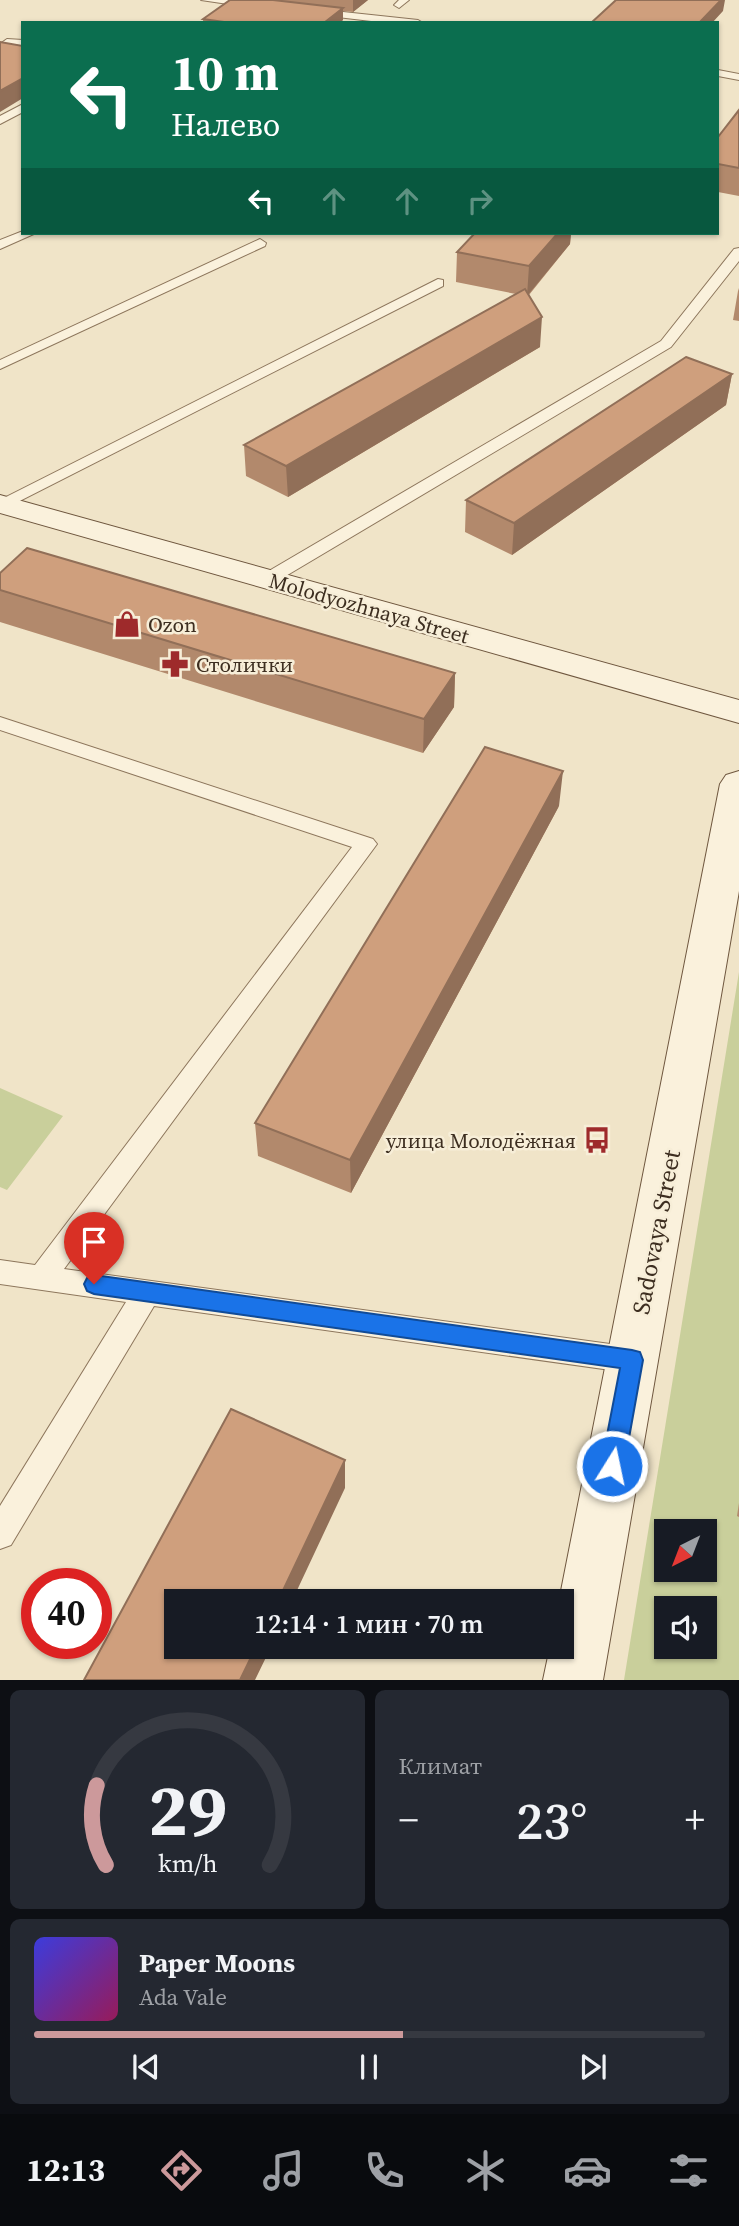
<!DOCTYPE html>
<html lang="ru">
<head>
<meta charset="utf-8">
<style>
	body { margin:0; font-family:"Source Serif 4",serif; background:#242831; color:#f1f3f6; height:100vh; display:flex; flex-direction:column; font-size:26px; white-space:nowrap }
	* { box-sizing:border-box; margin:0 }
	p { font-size:23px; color:#9ea1a6 }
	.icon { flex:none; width:38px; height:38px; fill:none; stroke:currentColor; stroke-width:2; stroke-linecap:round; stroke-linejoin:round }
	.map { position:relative; height:1680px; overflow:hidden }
	.drawer { display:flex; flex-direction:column; gap:10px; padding:10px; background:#0d0f14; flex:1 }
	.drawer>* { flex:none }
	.hud { position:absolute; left:21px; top:21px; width:698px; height:214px; border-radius:0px; box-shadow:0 2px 5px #0004; background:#0b6e4f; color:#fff; overflow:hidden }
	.needle { width:46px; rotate:222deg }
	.buttons { position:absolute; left:654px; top:1519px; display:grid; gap:14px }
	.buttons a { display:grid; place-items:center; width:63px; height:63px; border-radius:0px; background:#171b24; box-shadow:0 2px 5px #0004; font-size:35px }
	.speed { position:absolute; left:21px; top:1568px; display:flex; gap:14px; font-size:35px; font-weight:700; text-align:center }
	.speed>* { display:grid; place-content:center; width:91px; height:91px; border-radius:50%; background:#171b24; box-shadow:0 2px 5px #0004; line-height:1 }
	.speed .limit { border:10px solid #d22; background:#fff; color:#111 }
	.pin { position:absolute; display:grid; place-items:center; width:60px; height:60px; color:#fff; margin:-72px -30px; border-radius:50% 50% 50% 0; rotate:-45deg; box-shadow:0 0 7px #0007 }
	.pin .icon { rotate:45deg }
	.me { position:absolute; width:77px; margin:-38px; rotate:10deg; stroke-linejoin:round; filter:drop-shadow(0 0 5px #0008) }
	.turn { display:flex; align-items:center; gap:24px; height:147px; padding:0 35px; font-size:32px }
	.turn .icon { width:91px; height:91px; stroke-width:2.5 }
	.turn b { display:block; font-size:49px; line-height:60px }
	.lanes { display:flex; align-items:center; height:66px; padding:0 35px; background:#0003; justify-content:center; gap:35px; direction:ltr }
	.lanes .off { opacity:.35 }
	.big { font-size:52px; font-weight:600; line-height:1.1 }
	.drawer .tile { flex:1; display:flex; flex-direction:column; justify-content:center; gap:10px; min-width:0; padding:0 24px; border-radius:10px; background:#242831 }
	.drawer .dial { align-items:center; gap:0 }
	.dial svg { height:182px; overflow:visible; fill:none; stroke:#363941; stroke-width:7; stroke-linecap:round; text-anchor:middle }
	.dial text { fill:#f1f3f6; stroke:none }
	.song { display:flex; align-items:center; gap:21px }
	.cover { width:84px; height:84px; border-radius:10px; background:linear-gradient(135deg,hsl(240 70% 55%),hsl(330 70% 35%)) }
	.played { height:7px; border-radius:4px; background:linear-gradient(90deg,#cc999b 55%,#363941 55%) }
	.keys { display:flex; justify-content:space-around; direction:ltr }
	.heat { display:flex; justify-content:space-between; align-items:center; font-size:38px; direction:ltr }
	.drawer .tiles { flex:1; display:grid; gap:10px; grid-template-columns:1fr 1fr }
	.tile:last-child { grid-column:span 2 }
	.trip { position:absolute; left:164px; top:1589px; width:410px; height:70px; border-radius:0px; background:#171b24; box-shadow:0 2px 5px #0004; font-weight:600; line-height:70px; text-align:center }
	.dock { display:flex; height:112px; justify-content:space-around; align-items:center; background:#090b0e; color:#9ea1a6 }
	.dock .icon { width:49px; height:49px }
	.dock .active { color:#cc999b }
	.dock b { font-size:32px; color:#f1f3f6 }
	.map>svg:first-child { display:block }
</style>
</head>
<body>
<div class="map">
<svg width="739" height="1680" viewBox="0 0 739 1680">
	<rect width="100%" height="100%" fill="#f0e4c8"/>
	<path fill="#c9cf9b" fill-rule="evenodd" d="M 739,972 L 739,1680 L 624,1680 ZM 667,1531 L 705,1531 L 705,1570 L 667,1570 ZM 667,1608 L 705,1608 L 705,1647 L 667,1647 Z
		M 0,1088 L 63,1116 L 7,1190 L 0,1187 Z"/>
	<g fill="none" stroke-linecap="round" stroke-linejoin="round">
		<defs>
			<path id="lane" d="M 201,0 L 234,0 L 260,5 L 255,8 Z
				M 399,0 L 409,0 L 399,8 L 394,5 Z
				M 315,9 L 418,20 L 423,23 L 388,23 L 312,14 Z
				M 7,39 L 23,40 L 23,46 L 13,44 L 0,51 L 0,44 Z
				M 718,70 L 739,74 L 739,80 L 718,76 Z
				M 23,104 L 23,112 L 0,124 L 0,116 Z
				M 23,231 L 36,233 L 0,249 L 0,240 Z
				M 260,239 L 266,243 L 265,246 L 0,369 L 0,360 Z
				M 739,248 L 739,261 L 671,347 L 274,583 L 262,583 L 259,579 L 262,575 L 661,341 L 734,249 Z
				M 438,279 L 443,280 L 443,286 L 0,511 L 0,500 Z
				M 0,717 L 373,839 L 377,844 L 64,1269 L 632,1347 L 642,1351 L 646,1360 L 642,1369 L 632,1373 L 154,1306 L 11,1545 L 0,1549 L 0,1506 L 126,1302 L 0,1284 L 0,1260 L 35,1265 L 352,847 L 0,730 Z"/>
			<path id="secondary" d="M 0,495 L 739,700 L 739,723 L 0,513 Z
				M 739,771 L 739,891 L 603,1680 L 543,1680 L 550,1647 L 562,1647 L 562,1601 L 559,1601 L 720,784 L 726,775 Z"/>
		</defs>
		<use href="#lane" stroke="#8d765c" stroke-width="2"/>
		<use href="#secondary" stroke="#6f573f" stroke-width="2"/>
		<use href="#lane" fill="#faf1dc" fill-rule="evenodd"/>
		<use href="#secondary" fill="#faf1dc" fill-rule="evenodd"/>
	</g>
	<path fill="#b2896c" d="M 230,0 L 368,0 L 353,12 L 343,11 L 343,20 L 339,23 L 203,23 L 203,19 Z
		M 739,110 L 739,196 L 718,192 L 718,137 Z
		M 475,233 L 571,233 L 570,244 L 529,295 L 540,347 L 288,497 L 246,476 L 244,445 L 516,294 L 456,282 L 457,252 Z
		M 739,288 L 739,321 L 733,320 L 738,291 Z
		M 732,374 L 726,405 L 512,555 L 465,532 L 466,500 Z
		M 0,573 L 455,673 L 454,707 L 423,753 L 0,622 Z
		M 559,806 L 351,1193 L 258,1156 L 255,1123 Z
		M 739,1503 L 739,1517 L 737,1516 Z"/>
	<path fill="#916f58" d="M 353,0 L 368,0 L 353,12 Z
		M 721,0 L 725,0 L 723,11 L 712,23 L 699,23 Z
		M 343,8 L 343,20 L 339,23 L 325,23 Z
		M 23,78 L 23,98 L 0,112 L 0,91 Z
		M 558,233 L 571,233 L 570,244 L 527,296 L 529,266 Z
		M 542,317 L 540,347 L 288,497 L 286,466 Z
		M 732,374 L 726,405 L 512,555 L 514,523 Z
		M 455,673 L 454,707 L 423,753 L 424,719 Z
		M 563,771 L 559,806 L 351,1193 L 350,1160 Z
		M 345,1460 L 345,1488 L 292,1601 L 278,1601 Z
		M 256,1647 L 271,1647 L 255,1680 L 240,1680 Z"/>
	<path fill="#cf9f7d" stroke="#916f58" stroke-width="2" d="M 230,0 L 273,0 L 343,8 L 325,22 L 326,23 L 231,23 L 203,19 Z
		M 616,0 L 721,0 L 699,23 L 591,23 Z
		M 0,42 L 23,46 L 23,78 L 0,91 Z
		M 739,110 L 739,168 L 718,164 L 718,137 Z
		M 475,233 L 558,233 L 529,266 L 457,252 Z
		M 525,289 L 542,317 L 286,466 L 244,445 Z
		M 686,357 L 732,374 L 514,523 L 466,500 Z
		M 27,548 L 455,673 L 424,719 L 0,590 L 0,573 Z
		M 485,747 L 563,771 L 350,1160 L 255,1123 Z
		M 231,1409 L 345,1460 L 278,1601 L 177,1601 L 177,1647 L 256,1647 L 240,1680 L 84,1680 Z"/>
	<path fill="#1a73e8" stroke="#114b97" stroke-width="2" d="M 94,1275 L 632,1350 L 640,1352 L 643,1360 L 624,1466 L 620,1474 L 612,1477 L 605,1474 L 601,1466 L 620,1368 L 94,1294 L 87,1291 L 84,1284 L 87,1278 Z"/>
	<defs>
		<symbol id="shop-bare" viewBox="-9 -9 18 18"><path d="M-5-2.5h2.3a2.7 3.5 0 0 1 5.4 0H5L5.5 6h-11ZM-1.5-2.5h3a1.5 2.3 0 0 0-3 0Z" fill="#9e2a2b" stroke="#f7eed8" stroke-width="2.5" paint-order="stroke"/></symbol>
		<symbol id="pharmacy-bare" viewBox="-9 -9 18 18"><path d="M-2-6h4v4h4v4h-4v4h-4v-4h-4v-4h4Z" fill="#9e2a2b" stroke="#f7eed8" stroke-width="2.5" paint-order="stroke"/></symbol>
		<symbol id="bus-bare" viewBox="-9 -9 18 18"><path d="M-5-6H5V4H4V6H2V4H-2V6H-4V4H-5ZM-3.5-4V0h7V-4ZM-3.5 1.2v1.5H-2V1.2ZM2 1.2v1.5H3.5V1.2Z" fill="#9e2a2b" stroke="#f7eed8" stroke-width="2.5" paint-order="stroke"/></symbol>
	</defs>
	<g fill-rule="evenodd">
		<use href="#shop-bare" x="108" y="605" width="38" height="38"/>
		<use href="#pharmacy-bare" x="156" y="645" width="38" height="38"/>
		<use href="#bus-bare" x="578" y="1121" width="38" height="38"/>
	</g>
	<g text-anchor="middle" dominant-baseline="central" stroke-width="5" stroke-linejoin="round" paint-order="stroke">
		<g font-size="21" fill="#3d2e20" stroke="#f7eed8">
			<text transform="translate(369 608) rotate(16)">Molodyozhnaya Street</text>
		</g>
		<g font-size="21" fill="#3d2e20" stroke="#f7eed8" text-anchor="start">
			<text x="148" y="624">Ozon</text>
			<text x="196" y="664">Столички</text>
			<text x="576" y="1140" text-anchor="end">улица Молодёжная</text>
		</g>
		<g font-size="24" fill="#3d2e20" stroke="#f7eed8">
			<text transform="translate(656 1232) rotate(-79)">Sadovaya Street</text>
		</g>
	</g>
</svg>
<div class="buttons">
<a><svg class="needle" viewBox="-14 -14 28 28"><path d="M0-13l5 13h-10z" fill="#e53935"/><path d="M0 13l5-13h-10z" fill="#9ea1a6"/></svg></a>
<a><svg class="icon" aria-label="sound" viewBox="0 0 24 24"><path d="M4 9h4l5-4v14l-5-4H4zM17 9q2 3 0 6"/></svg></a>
</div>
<div class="speed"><div class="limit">40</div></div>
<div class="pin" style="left:94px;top:1284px;background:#d93025"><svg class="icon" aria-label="arrive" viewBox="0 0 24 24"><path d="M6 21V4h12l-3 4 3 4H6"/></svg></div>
<svg class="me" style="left:612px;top:1466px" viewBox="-20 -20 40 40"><circle r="17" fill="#1a73e8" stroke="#fff" stroke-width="3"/><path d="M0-11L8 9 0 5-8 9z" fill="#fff"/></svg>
<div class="trip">12:14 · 1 мин · 70 m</div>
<div class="hud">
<div class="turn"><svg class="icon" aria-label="left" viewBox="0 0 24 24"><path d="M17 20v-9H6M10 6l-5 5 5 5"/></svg><div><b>10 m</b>Налево</div></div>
<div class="lanes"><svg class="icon" aria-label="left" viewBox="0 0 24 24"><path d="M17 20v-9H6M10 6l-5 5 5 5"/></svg><svg class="icon off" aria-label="ahead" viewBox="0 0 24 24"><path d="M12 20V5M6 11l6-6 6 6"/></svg><svg class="icon off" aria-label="ahead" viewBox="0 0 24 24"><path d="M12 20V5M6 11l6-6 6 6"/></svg><svg class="icon off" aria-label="right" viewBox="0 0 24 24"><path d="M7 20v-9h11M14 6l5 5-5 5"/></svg></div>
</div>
</div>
<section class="drawer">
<div class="tiles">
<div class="tile dial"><svg viewBox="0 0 100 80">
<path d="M14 69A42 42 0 1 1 86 69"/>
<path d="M14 69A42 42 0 0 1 10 34" stroke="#cc999b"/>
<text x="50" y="56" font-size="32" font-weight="700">29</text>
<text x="50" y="72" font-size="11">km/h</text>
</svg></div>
<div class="tile"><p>Климат</p>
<div class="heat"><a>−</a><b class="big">23°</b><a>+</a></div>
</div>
<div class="tile">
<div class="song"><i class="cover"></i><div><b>Paper Moons</b><p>Ada Vale</p></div></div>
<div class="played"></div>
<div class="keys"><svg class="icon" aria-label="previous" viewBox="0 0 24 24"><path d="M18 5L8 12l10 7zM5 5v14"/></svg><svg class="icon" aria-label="pause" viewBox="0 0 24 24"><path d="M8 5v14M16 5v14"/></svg><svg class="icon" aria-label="next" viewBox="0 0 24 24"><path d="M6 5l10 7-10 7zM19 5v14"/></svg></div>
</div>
</div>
</section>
<nav class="dock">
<b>12:13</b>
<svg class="icon active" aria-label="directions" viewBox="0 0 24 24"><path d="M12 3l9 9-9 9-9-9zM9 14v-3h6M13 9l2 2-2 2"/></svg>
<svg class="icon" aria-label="music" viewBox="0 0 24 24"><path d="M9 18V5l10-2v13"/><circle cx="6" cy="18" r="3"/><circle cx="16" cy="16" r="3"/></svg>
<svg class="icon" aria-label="phone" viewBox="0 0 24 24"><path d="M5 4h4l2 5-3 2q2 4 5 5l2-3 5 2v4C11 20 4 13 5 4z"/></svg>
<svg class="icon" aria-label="climate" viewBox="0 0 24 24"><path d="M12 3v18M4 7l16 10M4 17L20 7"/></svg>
<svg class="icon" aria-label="car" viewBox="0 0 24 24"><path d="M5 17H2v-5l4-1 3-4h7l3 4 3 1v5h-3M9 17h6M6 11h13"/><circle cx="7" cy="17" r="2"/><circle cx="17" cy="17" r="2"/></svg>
<svg class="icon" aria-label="filters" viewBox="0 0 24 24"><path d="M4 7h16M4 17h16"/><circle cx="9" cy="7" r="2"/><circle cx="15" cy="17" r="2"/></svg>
</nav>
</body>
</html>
